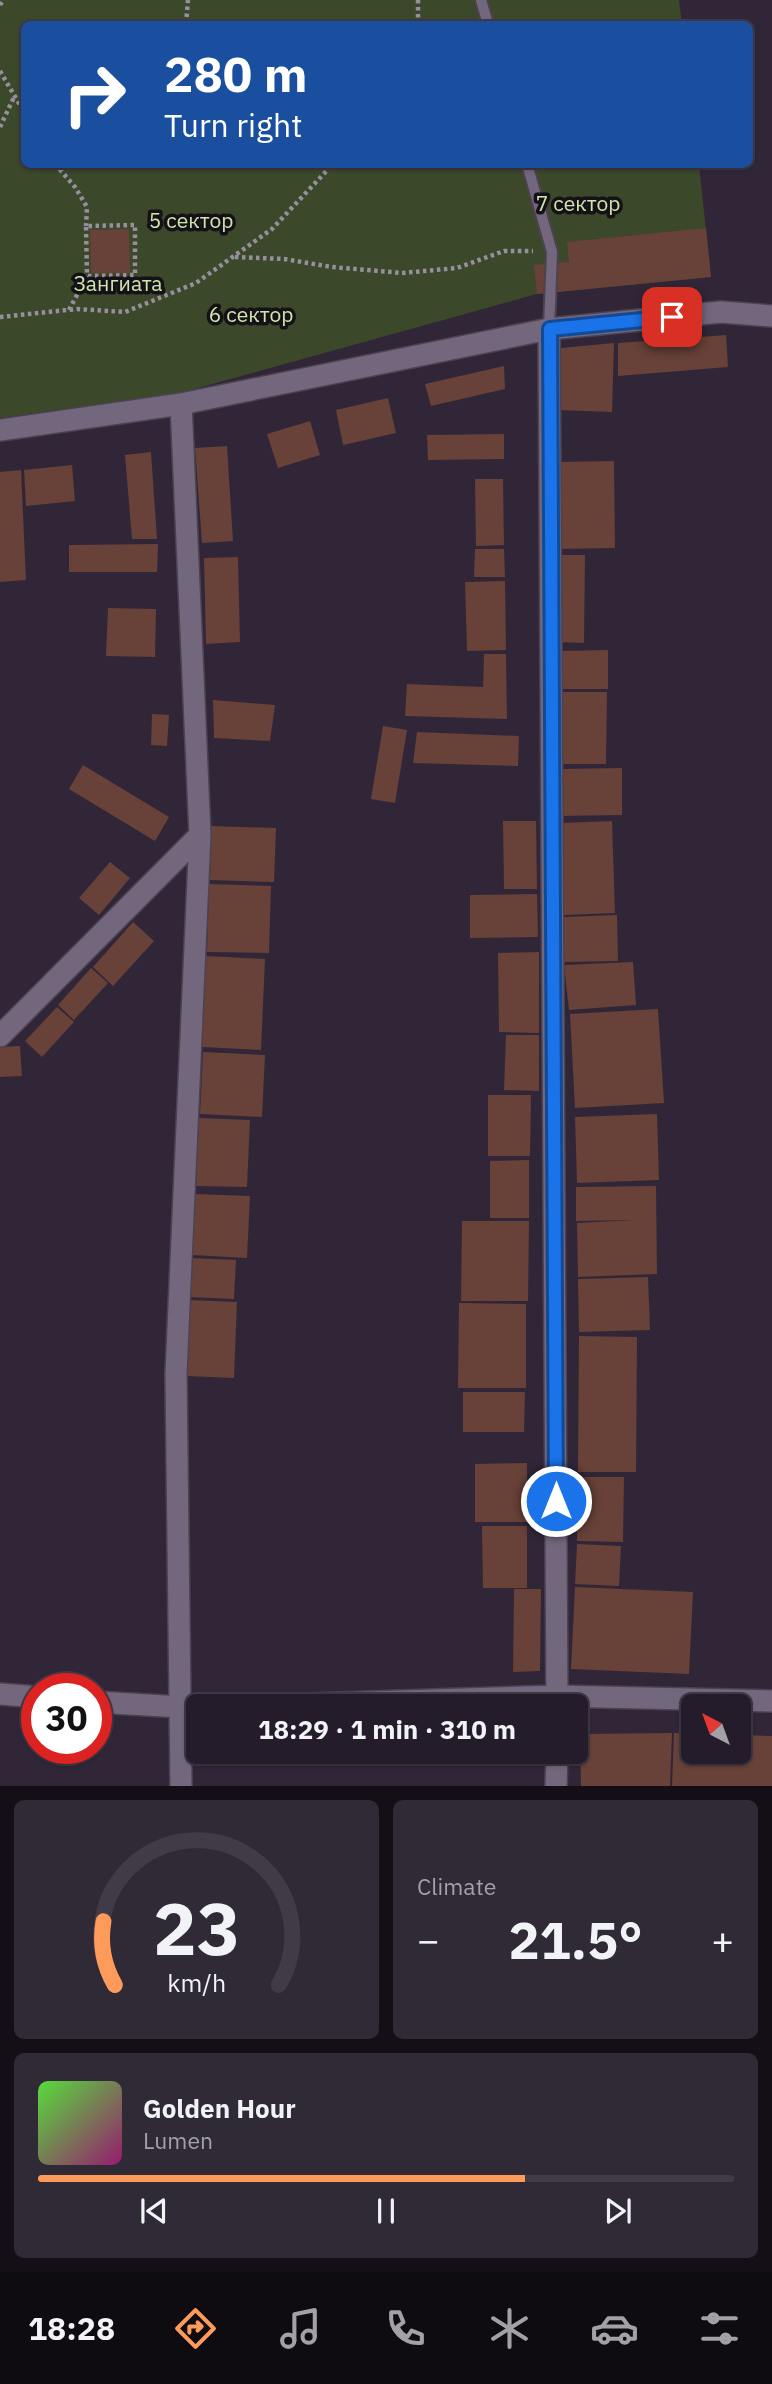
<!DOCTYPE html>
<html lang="en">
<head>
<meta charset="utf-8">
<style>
	body { margin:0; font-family:"IBM Plex Sans",sans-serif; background:#302936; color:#f1f3f6; height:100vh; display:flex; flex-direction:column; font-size:26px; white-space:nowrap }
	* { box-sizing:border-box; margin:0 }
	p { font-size:23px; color:#a3a1a8 }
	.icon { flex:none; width:38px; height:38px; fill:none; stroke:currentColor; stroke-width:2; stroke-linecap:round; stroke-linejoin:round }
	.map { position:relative; height:1786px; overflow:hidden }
	.side { display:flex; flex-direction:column; gap:14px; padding:14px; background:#140f17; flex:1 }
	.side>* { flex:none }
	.top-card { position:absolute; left:21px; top:21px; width:732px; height:147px; border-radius:10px; box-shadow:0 2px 5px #0004,0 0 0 2px #413a47; background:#1a4fa0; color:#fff; overflow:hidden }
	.needle { width:46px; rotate:319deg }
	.controls { position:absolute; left:681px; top:1694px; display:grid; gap:14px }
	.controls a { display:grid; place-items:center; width:70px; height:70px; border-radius:10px; background:#241c2a; box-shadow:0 2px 5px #0004,0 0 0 2px #413a47; font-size:35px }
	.speed { position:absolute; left:21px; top:1673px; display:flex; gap:14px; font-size:35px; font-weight:700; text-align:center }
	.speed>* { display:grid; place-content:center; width:91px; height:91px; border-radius:50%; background:#241c2a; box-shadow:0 2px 5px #0004,0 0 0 2px #413a47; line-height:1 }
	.speed .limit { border:10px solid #d22; background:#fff; color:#111 }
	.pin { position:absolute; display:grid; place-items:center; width:60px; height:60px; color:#fff; margin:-30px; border-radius:14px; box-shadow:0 4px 10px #0006 }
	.me { position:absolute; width:77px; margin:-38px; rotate:0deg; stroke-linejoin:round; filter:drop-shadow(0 0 5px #0008) }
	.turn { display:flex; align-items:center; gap:24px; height:147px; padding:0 28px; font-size:32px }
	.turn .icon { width:91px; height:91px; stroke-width:2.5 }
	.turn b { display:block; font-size:49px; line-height:60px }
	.big { font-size:52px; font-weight:700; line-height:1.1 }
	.side .widget { flex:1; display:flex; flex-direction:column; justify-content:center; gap:10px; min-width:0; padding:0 24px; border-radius:10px; background:#302936 }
	.side .dial { align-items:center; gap:0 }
	.dial svg { height:182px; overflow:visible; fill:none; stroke:#413a47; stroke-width:7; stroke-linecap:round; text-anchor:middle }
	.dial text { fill:#f1f3f6; stroke:none }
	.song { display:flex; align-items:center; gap:21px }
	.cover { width:84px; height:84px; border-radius:10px; background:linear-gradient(135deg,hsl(110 70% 55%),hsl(320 70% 35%)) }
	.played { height:7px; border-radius:4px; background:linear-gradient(90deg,#ff9b5a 70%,#413a47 70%) }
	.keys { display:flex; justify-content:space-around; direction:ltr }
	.heat { display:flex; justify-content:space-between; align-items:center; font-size:38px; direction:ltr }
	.side .tiles { flex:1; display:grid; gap:14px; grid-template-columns:1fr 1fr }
	.widget:last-child { grid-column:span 2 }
	.trip { position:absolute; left:186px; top:1694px; width:402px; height:70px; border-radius:10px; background:#241c2a; box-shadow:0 2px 5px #0004,0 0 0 2px #413a47; font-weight:700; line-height:70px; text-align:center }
	.tab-bar { display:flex; height:112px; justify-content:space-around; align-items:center; background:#0e0b11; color:#a3a1a8 }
	.tab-bar .icon { width:49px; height:49px }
	.tab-bar .current { color:#ff9b5a }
	.tab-bar b { font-size:32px; color:#f1f3f6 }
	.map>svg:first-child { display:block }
</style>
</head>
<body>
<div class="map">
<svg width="772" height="1786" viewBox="0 0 772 1786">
	<rect width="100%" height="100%" fill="#302638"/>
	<path fill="#3b482a" d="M 0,0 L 679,0 L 682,24 L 24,24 L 24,164 L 699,165 L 711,277 L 537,294 L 180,393 L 0,418 Z"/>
	<path fill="#684138" d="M 706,228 L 711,277 L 537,294 L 534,265 L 569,262 L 567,242 Z
		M 129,229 L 130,273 L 91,273 L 90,230 Z
		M 726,335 L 728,367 L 618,376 L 618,343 Z
		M 614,343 L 612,412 L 558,410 L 561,348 Z
		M 504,366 L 505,389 L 431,406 L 425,384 Z
		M 388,398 L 396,433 L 343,445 L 336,410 Z
		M 310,421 L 320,455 L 278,468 L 267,434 Z
		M 504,434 L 504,459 L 428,460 L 427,435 Z
		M 227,446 L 233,541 L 202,543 L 195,448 Z
		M 151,452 L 157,539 L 132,539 L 125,455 Z
		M 614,461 L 615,548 L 557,549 L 556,462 Z
		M 72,465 L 75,501 L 26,506 L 24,470 Z
		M 21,470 L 26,580 L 0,582 L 0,472 Z
		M 475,479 L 503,479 L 504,545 L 476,546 Z
		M 158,544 L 157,572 L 69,572 L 69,545 Z
		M 475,549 L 504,549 L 505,577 L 474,577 Z
		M 557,555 L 585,555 L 584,643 L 557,642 Z
		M 238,557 L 240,642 L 206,644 L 204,558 Z
		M 505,581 L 506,650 L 467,651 L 465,582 Z
		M 108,608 L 156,609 L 155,657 L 106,656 Z
		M 608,650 L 608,689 L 559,689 L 559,651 Z
		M 484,654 L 506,654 L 507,719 L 405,716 L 407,684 L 483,687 Z
		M 559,692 L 607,692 L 606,764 L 559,764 Z
		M 213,700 L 275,705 L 270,741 L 214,738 Z
		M 152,714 L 169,715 L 167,746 L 151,745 Z
		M 383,726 L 407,730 L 395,803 L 371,799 Z
		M 417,732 L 519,736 L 518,766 L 413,763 Z
		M 83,765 L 169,817 L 155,841 L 69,789 Z
		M 622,768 L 622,815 L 560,816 L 559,769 Z
		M 503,821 L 536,821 L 537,889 L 504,889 Z
		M 612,821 L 615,913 L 564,915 L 561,823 Z
		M 211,826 L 276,828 L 274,882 L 210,880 Z
		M 110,862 L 130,878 L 99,915 L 79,898 Z
		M 209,884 L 271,886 L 269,953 L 207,952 Z
		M 537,894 L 538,937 L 470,938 L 470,895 Z
		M 617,915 L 618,961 L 564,962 L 564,917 Z
		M 133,922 L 154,941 L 113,986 L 93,967 Z
		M 539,952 L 539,1033 L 499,1032 L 498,953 Z
		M 206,956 L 265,959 L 261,1050 L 202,1047 Z
		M 633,962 L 636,1005 L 569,1010 L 564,965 Z
		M 91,968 L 108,983 L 74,1020 L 58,1005 Z
		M 57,1007 L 74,1022 L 42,1057 L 25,1041 Z
		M 658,1009 L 664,1103 L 575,1108 L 570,1014 Z
		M 506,1035 L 539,1035 L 539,1091 L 504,1090 Z
		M 20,1046 L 22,1076 L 0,1077 L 0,1047 Z
		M 203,1052 L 265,1055 L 262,1117 L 200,1114 Z
		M 488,1095 L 531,1095 L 530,1156 L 488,1156 Z
		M 657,1114 L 659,1180 L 577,1183 L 575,1117 Z
		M 199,1118 L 250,1120 L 247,1187 L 196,1186 Z
		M 529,1160 L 529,1218 L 490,1218 L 490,1161 Z
		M 656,1186 L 657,1274 L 578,1277 L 577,1223 L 635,1220 L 576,1221 L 576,1187 Z
		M 195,1194 L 250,1196 L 247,1258 L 192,1255 Z
		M 462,1221 L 529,1221 L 528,1301 L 461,1301 Z
		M 192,1258 L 236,1260 L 234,1299 L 190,1297 Z
		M 648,1277 L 650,1330 L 579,1332 L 578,1279 Z
		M 189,1300 L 237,1302 L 234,1378 L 186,1376 Z
		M 459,1303 L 526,1304 L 526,1388 L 458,1388 Z
		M 579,1336 L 637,1337 L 636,1472 L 578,1472 Z
		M 463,1392 L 525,1392 L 524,1432 L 463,1432 Z
		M 527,1463 L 527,1522 L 475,1522 L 475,1464 Z
		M 578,1477 L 624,1477 L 623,1542 L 577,1541 Z
		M 482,1526 L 527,1526 L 527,1588 L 483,1588 Z
		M 577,1544 L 621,1546 L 619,1586 L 575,1584 Z
		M 575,1587 L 693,1592 L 689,1674 L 571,1669 Z
		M 514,1589 L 541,1589 L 540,1671 L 513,1672 Z
		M 672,1733 L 670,1786 L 581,1786 L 580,1734 Z
		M 674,1733 L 693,1733 L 693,1752 L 738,1752 L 738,1735 L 772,1736 L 772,1786 L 672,1786 Z"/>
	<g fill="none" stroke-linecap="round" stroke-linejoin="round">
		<defs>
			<path id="lane" d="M 481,0 L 488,24
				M 527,164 L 552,252 L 549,329"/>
			<path id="street" d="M 549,329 L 557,1706
				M 0,430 L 181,404 L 549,329 L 721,312 L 772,316
				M 0,1036 L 200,835
				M 0,1694 L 37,1697
				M 96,1702 L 198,1708
				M 248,1706 L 557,1696 L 772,1701
				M 181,1786 L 176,1374 L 200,835 L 181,404
				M 556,1786 L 557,1752"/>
		</defs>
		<use href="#lane" stroke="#4c4352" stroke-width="14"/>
		<use href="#street" stroke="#4c4352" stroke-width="24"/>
		<path stroke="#978f9e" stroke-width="4.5" stroke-dasharray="3.5 3.5" stroke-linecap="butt" d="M 418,0 L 418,24
			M 0,5 L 3,0
			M 186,24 L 188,0
			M 0,71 L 24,112
			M 0,127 L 14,97
			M 55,164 L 75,187 L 87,207 L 86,226
			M 235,257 L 284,259 L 332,267 L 402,273 L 457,268 L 504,251 L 533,251
			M 69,310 L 87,276 L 86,226 L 135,225 L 135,275 L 87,276
			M 0,317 L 77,309 L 125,312 L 196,283 L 272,229 L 333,164"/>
		<use href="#lane" stroke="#73677d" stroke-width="10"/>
		<use href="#street" stroke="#73677d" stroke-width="21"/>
	</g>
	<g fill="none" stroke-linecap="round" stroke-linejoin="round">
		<defs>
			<path id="route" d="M 556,1501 L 550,329 L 672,317"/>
		</defs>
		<use href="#route" stroke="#114b97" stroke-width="18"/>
		<use href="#route" stroke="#1a73e8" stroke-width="12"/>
	</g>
	<g text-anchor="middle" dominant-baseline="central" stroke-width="7" stroke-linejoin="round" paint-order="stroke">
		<g font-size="21" fill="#cde8a9" stroke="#161119">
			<text x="578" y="203">7 сектор</text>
			<text x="191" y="220">5 сектор</text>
			<text x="118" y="283">Зангиата</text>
			<text x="251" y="314">6 сектор</text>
		</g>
	</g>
</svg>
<div class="controls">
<a><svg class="needle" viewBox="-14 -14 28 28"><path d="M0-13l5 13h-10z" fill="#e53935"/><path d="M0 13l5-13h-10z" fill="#a3a1a8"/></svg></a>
</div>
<div class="speed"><div class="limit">30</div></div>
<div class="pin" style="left:672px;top:317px;background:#d93025"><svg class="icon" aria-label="arrive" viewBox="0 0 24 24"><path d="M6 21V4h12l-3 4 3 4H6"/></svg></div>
<svg class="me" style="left:556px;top:1501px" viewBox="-20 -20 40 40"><circle r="17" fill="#1a73e8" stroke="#fff" stroke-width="3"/><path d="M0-11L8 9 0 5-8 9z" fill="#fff"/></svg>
<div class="trip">18:29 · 1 min · 310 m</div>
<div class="top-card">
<div class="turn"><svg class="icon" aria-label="right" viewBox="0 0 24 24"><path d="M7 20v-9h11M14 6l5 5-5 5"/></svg><div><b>280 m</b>Turn right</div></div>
</div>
</div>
<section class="side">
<div class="tiles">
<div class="widget dial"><svg viewBox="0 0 100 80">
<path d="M14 69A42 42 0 1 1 86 69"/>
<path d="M14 69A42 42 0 0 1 9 41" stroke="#ff9b5a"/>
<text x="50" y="56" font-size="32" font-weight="700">23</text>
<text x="50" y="72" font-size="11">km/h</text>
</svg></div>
<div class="widget"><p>Climate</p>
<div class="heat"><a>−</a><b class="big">21.5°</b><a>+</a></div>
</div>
<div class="widget">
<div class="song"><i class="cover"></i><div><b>Golden Hour</b><p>Lumen</p></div></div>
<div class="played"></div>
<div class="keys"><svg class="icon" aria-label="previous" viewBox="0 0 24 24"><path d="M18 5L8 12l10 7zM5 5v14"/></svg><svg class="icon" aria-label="pause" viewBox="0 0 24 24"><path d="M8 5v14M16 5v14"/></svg><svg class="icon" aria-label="next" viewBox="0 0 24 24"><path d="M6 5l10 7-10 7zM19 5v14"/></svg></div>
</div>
</div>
</section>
<nav class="tab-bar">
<b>18:28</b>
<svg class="icon current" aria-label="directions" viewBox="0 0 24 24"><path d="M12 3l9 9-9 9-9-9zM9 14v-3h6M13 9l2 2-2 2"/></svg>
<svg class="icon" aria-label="music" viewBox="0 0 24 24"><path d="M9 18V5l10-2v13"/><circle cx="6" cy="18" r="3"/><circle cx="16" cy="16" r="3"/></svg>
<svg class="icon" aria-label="phone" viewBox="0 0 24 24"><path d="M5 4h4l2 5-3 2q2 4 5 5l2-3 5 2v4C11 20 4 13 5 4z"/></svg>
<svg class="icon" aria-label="climate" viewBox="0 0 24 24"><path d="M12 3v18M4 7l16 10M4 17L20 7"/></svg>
<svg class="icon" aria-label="car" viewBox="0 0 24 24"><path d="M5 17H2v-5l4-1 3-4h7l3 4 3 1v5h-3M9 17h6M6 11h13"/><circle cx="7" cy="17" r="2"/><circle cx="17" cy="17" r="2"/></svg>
<svg class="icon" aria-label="filters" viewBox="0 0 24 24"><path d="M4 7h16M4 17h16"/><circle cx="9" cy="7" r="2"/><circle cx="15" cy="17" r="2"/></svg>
</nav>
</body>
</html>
